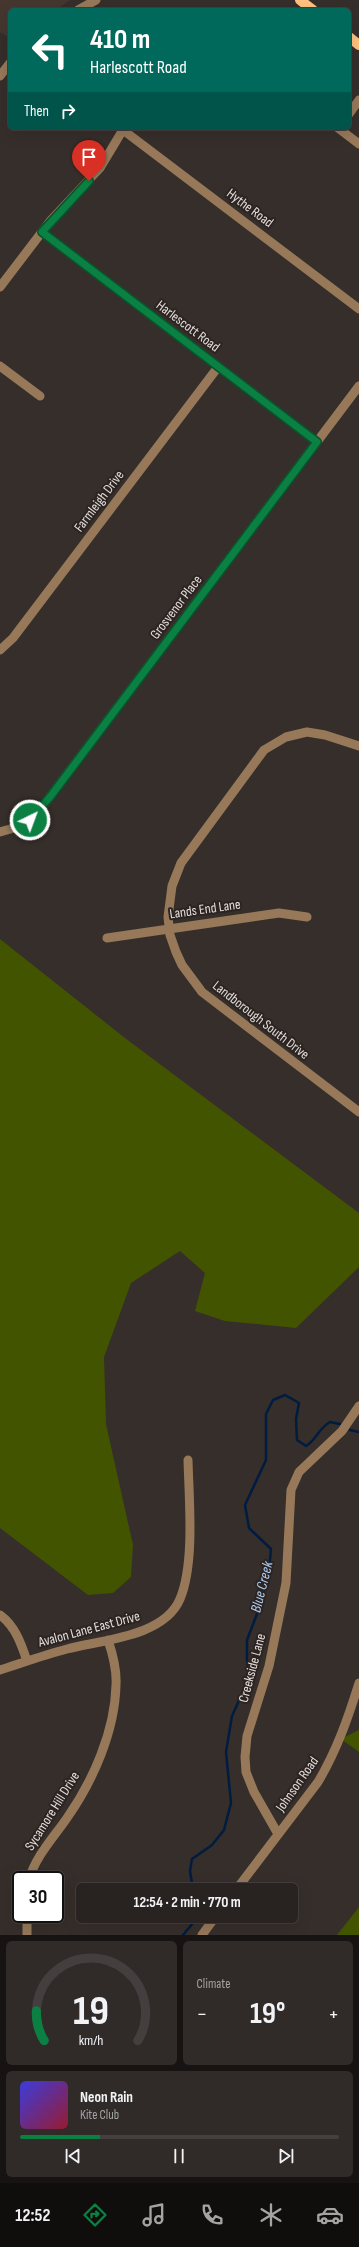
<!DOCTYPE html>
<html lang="en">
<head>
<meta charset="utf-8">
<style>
	body { margin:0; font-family:"Sofia Sans Condensed",sans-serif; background:#302a29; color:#f1f3f6; height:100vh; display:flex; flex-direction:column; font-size:15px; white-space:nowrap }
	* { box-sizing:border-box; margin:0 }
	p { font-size:13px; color:#a5a4a5 }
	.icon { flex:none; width:22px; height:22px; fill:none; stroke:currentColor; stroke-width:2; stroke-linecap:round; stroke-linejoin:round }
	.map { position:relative; height:1935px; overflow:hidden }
	.panel { display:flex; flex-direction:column; gap:6px; padding:6px; background:#161312; flex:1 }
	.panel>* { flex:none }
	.guide { position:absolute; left:8px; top:8px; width:343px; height:122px; border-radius:6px; box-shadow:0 4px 16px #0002,0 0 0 1px #443f3e; background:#00695c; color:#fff; overflow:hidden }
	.speed { position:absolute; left:12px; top:1871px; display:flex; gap:8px; font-size:20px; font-weight:700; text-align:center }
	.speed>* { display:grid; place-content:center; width:52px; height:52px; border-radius:50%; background:#282220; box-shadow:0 4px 16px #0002,0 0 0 1px #443f3e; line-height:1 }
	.speed .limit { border:2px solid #111; border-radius:6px; background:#fff; color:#111 }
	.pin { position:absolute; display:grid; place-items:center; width:34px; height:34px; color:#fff; margin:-41px -17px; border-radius:50% 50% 50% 0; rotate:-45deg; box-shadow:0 0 4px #0007 }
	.pin .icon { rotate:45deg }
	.me { position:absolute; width:44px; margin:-22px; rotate:42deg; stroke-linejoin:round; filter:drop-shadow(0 0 3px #0008) }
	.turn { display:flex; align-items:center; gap:14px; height:84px; padding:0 16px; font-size:18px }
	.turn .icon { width:52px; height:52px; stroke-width:2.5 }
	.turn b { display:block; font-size:28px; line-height:34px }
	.then { display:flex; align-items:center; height:38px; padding:0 16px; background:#0003; gap:8px; font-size:15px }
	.big { font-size:30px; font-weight:700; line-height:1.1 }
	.panel .card { flex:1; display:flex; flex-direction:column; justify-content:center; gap:6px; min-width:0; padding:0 14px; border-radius:6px; background:#302a29 }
	.panel .dial { align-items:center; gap:0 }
	.dial svg { height:104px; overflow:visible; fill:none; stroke:#443f3e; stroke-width:7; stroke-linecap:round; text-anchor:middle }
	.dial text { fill:#f1f3f6; stroke:none }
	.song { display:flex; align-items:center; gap:12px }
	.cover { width:48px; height:48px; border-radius:6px; background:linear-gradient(135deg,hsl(240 70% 55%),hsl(350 70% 35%)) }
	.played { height:4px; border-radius:2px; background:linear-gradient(90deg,#0b8043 25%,#443f3e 25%) }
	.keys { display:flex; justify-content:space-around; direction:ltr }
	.heat { display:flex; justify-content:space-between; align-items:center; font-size:22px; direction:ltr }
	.panel .tiles { flex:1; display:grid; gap:6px; grid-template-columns:1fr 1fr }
	.card:last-child { grid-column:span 2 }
	.trip { position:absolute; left:76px; top:1883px; width:222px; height:40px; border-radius:6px; background:#282220; box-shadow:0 4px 16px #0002,0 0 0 1px #443f3e; font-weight:700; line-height:40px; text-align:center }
	.dock { display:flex; height:64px; justify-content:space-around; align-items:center; background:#100e0d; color:#a5a4a5 }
	.dock .icon { width:28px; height:28px }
	.dock .active { color:#0b8043 }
	.dock b { font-size:18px; color:#f1f3f6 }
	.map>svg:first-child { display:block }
</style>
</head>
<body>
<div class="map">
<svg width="359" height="1935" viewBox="0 0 359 1935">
	<rect width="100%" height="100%" fill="#362e2a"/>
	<path fill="#453730" d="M 0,0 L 70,0 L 56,10 L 10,10 L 10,38 L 0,32 Z"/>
	<path fill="#435400" d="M 0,939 L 125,1038 L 359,1213 L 359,1267 L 296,1328 L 225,1321 L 195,1311 L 205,1273 L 180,1251 L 131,1283 L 104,1357 L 106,1424 L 133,1545 L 131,1577 L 113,1593 L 88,1595 L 0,1528 Z
		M 359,1730 L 359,1752 L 341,1739 Z
		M 359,1907 L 359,1935 L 337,1935 Z"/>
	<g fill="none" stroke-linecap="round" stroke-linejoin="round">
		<path stroke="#001c40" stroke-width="2.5" d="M 350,1430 L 359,1432
			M 193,1890 L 190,1871 L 192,1859 L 212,1845 L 224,1830 L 231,1803 L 226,1752 L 232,1716 L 250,1676 L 247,1661 L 247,1640 L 260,1606 L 269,1571 L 271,1549 L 249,1528 L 245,1505 L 266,1460 L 266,1414 L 273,1400 L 285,1395 L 299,1403 L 296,1419 L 297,1440 L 306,1446 C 318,1438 317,1430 330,1422 L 340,1424
			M 183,1935 L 193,1923 L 193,1916"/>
		<path stroke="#97795a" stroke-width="9" d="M 78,10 L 96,0
			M 0,76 L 10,63
			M 349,114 L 359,100
			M 338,128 L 359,144
			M 123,130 L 359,309
			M 42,232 L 317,442
			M 0,287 L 51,220 L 100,168 L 124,128
			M 0,366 L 40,396
			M 0,650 L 13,638 L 218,367
			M 359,746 L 325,735 L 307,732 L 286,737 L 264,750 L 181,863 L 172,886 L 168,917 L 170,935 L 176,952 L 182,965 L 202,992 L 359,1112
			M 0,832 L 21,826 L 40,810 L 359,386
			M 107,938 L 279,913 L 307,917
			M 0,1615 C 15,1626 21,1643 27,1661
			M 0,1670 C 22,1663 44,1655 67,1649 C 101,1640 164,1637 180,1599 C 195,1563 189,1500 188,1460
			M 278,1834 L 254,1792 L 246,1772 L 245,1757 L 247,1736 L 269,1666 L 286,1583 L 291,1490 L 299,1472 L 342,1431 L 359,1406
			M 29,1880 C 35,1857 54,1837 67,1818 C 93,1781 115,1731 116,1685 C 117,1670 113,1655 108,1640
			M 236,1890 L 318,1782 C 337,1750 348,1718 359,1683
			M 27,1914 L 27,1935
			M 202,1935 L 216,1916"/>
		<path stroke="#ffc27f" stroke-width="10" d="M 300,0 L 313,10
			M 349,37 L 359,45"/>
	</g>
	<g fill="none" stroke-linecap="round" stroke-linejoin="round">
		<defs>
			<path id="route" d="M 30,820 L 50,797 L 317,442 L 42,232 L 89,181"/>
		</defs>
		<use href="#route" stroke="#07532c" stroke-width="10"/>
		<use href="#route" stroke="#0b8043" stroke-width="7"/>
	</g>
	<g text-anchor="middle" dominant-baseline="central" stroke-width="4" stroke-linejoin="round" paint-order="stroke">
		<g font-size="14" fill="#e3dddb" stroke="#2c2421">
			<text transform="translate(250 208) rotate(37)">Hythe Road</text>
			<text transform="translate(188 326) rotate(37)">Harlescott Road</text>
			<text transform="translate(99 501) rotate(-53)">Farmleigh Drive</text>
			<text transform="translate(176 607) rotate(-53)">Grosvenor Place</text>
			<text transform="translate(205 909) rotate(-8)">Lands End Lane</text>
			<text transform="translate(261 1020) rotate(38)">Landborough South Drive</text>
			<text transform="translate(89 1629) rotate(-15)">Avalon Lane East Drive</text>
			<text transform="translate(252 1668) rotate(-75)">Creekside Lane</text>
			<text transform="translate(297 1784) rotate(-55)">Johnson Road</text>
			<text transform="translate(52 1811) rotate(-58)">Sycamore Hill Drive</text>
		</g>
		<g font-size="15" font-style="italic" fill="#afcdf3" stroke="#2c2421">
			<text transform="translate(262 1587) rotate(-76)">Blue Creek</text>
		</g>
	</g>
</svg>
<div class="speed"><div class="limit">30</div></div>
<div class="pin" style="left:89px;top:181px;background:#d93025"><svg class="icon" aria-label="arrive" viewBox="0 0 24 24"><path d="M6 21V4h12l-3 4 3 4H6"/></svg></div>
<svg class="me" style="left:30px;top:820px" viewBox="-20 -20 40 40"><circle r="17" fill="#0b8043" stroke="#fff" stroke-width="3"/><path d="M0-11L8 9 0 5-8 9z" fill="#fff"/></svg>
<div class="trip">12:54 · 2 min · 770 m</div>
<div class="guide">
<div class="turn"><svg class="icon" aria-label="left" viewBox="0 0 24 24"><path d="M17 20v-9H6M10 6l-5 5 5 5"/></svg><div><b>410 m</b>Harlescott Road</div></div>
<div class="then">Then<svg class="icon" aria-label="right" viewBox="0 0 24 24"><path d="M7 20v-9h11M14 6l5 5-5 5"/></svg></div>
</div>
</div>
<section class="panel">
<div class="tiles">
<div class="card dial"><svg viewBox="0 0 100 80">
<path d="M14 69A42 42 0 1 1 86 69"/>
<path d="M14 69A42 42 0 0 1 8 46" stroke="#0b8043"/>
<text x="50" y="56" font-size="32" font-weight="700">19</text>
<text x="50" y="72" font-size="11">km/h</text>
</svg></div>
<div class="card"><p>Climate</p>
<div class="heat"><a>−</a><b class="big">19°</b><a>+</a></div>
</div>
<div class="card">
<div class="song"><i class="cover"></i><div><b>Neon Rain</b><p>Kite Club</p></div></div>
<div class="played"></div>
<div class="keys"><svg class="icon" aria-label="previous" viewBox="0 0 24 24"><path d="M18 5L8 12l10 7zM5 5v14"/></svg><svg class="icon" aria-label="pause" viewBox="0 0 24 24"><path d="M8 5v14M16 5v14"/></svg><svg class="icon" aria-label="next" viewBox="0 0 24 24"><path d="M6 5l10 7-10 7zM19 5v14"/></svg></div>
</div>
</div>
</section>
<nav class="dock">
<b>12:52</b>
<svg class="icon active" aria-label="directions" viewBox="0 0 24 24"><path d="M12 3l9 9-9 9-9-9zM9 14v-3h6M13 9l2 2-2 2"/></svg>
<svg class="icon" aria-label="music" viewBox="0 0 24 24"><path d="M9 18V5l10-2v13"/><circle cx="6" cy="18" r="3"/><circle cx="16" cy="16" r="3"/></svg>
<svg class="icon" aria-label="phone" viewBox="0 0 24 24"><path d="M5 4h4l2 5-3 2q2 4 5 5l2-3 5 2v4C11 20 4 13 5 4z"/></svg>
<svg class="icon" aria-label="climate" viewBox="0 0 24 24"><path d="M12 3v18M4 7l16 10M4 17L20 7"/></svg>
<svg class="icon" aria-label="car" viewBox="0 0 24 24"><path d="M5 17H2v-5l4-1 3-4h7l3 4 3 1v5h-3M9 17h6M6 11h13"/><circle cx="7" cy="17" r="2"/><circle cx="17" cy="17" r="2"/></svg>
</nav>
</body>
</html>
